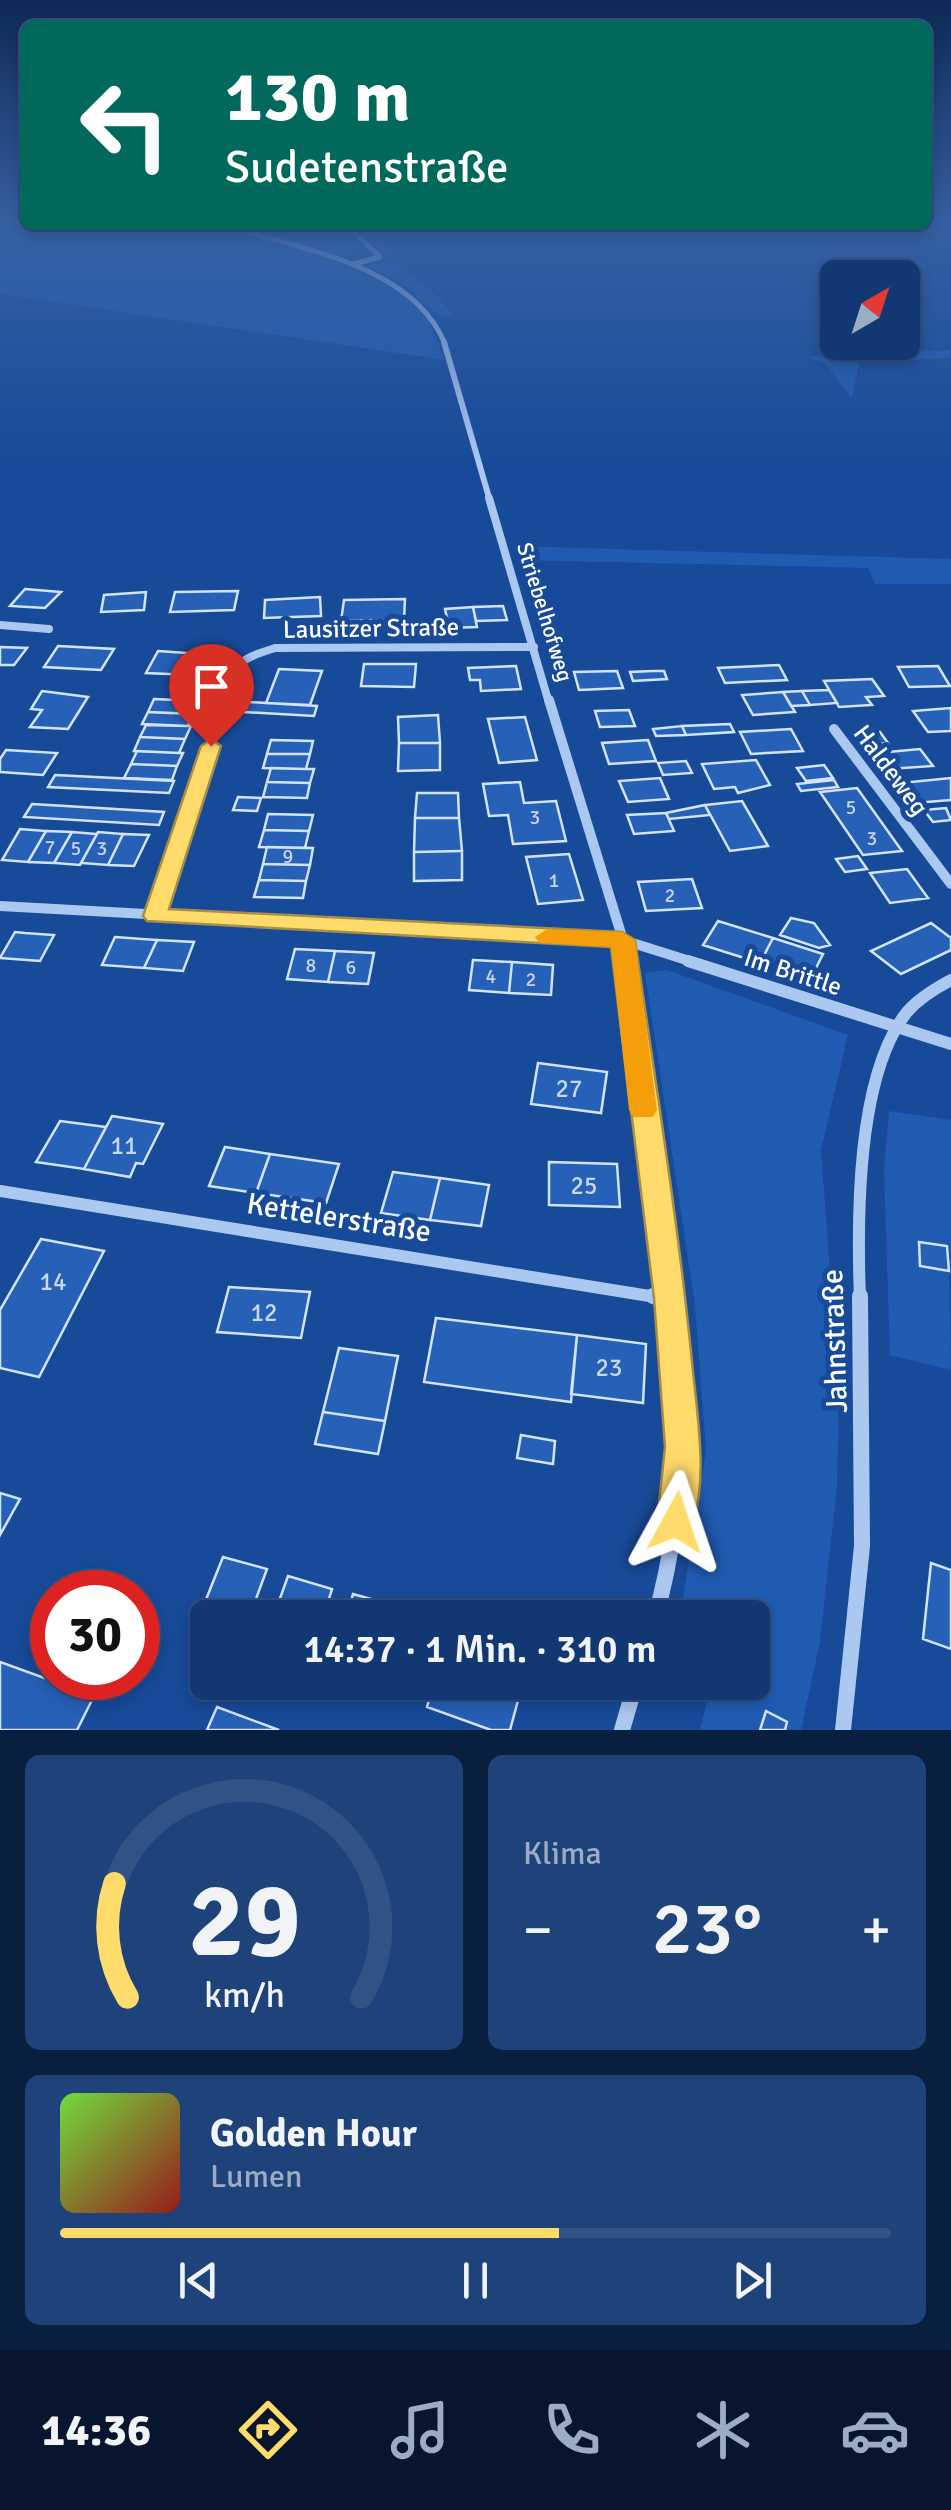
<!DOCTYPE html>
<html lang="de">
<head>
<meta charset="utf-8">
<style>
	body { margin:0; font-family:Signika,sans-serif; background:#1e437a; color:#f1f3f6; height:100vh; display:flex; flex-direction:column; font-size:38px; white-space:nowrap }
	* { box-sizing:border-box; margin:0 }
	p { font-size:32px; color:#9cacc4 }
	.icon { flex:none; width:55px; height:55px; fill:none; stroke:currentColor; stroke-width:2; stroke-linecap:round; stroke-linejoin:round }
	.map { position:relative; height:1730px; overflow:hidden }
	.panel { display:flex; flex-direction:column; gap:25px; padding:25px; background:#091f3f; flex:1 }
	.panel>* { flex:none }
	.top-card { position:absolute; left:20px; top:20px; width:912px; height:210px; border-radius:15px; box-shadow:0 5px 15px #0003,0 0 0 2px #305284; background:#00695c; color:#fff; overflow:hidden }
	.needle { width:65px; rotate:39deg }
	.buttons { position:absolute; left:820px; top:260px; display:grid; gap:20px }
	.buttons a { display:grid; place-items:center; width:100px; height:100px; border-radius:15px; background:#113872; box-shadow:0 5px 15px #0003,0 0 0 2px #305284; font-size:50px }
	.speed { position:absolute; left:30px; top:1570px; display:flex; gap:20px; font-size:50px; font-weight:700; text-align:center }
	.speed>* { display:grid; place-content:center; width:130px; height:130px; border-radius:50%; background:#113872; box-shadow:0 5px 15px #0003,0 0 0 2px #305284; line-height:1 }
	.speed .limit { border:15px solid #d22; background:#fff; color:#111 }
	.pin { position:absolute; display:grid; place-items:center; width:85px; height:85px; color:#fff; margin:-102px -42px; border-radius:50% 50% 50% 0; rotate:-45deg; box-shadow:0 0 10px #0007 }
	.pin .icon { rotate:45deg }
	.me { position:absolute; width:110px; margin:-55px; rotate:5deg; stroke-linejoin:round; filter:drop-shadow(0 0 8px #0008) }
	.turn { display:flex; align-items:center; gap:35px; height:210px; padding:0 40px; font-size:45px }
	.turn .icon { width:130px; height:130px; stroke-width:2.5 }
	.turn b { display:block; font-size:70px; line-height:85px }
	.big { font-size:75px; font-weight:600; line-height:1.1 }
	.panel .widget { flex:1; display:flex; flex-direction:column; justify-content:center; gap:15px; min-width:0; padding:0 35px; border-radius:15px; background:#1e437a }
	.panel .dial { align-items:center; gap:0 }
	.dial svg { height:260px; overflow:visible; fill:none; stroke:#305284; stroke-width:7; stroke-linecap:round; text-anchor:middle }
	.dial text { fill:#f1f3f6; stroke:none }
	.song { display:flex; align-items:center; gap:30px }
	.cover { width:120px; height:120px; border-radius:15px; background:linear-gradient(135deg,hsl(100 70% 55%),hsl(0 70% 35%)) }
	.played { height:10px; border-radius:5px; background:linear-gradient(90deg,#ffdb6b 60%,#305284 60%) }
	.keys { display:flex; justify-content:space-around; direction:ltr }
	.heat { display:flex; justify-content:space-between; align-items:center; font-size:55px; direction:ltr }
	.panel .tiles { flex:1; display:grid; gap:25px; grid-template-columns:1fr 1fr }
	.widget:last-child { grid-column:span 2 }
	.trip { position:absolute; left:190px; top:1600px; width:580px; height:100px; border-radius:15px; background:#113872; box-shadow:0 5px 15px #0003,0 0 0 2px #305284; font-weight:600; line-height:100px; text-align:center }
	.tab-bar { display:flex; height:160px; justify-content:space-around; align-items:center; background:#07162e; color:#9cacc4 }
	.tab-bar .icon { width:70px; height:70px }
	.tab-bar .selected { color:#ffdb6b }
	.tab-bar b { font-size:45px; color:#f1f3f6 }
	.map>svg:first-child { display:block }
</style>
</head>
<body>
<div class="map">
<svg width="951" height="1730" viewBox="0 0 951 1730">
	<rect width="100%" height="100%" fill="#174a98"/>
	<path fill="#205bb2" d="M 0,221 L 214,225 L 325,257 L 388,285 L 414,302 L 428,319 L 445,360 L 0,294 Z
		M 233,225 L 340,225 L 366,249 L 334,255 Z
		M 350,225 L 362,225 L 403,267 L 396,272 C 415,271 442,301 455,316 L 441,317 L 398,280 L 367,266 L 391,260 Z
		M 951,350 L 951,358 L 859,362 L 852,398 L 825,363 L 810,357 Z
		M 513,546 L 951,559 L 951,584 L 875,584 L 868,568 L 518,560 Z
		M 667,970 L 848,1035 L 821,1150 L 839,1394 L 837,1488 L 820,1642 L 801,1730 L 700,1730 L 711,1686 L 704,1683 L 752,1682 L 752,1618 L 680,1617 L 706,1451 L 695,1306 L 645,973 Z
		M 889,1111 L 951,1120 L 951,1269 L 949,1239 L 947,1246 L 919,1243 L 920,1265 L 949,1271 L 951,1370 L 890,1355 L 884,1170 Z"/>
	<path fill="#2660b7" stroke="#d2e4fc" stroke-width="2.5" d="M 25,589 L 61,592 L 45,608 L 10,606 Z
		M 238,591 L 234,610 L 170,612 L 175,592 Z
		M 146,592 L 144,610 L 101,612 L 104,595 Z
		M 320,597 L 321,616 L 264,618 L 265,600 Z
		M 405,599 L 404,620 L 341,621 L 344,600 Z
		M 503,606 L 507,620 L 476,621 L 473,607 Z
		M 473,607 L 477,627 L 449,628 L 445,609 Z
		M 58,646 L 114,649 L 101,670 L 44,667 Z
		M 0,647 L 27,648 L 14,665 L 0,665 Z
		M 158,651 L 202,654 L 191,675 L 146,673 Z
		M 364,664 L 416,664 L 414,687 L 361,686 Z
		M 779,665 L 787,680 L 725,683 L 718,668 Z
		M 516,666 L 521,689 L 481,691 L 480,680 L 470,680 L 468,668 Z
		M 938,666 L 950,686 L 909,687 L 898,667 Z
		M 279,669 L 322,671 L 310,705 L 266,703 Z
		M 617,671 L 623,688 L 579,690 L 574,672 Z
		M 653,671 L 664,671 L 667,679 L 633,681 L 630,672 Z
		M 872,679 L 884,696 L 866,697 L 872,705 L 839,707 L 824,681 Z
		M 829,690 L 837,703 L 810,705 L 802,691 Z
		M 42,691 L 88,697 L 68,729 L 30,727 L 42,710 L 31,709 Z
		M 802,691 L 810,705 L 791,706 L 783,692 Z
		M 783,692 L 795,712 L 753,715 L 742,695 Z
		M 154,699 L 199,701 L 193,714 L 148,712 Z
		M 248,702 L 317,706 L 314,716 L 244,712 Z
		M 951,708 L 951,731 L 928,732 L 913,711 Z
		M 629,710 L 635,726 L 600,727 L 595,711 Z
		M 148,712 L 193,714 L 188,726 L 142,724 Z
		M 438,715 L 440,743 L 399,743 L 398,717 Z
		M 525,717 L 537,760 L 499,763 L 488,719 Z
		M 730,724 L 734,732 L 686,735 L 682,726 Z
		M 146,725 L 188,726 L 191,726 L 185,739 L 140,737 Z
		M 682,726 L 686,735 L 656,736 L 653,729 Z
		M 791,729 L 803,751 L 751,754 L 740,732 Z
		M 880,732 L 888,743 L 867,745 L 860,733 Z
		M 140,737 L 185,739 L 179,753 L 134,751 Z
		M 271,740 L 313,741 L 310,754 L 267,754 Z
		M 648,740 L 656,761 L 609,764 L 602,743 Z
		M 399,743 L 440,743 L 440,770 L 398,771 Z
		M 920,749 L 933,766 L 889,769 L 877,753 Z
		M 6,750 L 57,753 L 43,775 L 0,772 L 0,759 Z
		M 137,751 L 179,753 L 183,753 L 177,766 L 131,764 Z
		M 267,754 L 310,754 L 306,769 L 263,768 Z
		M 756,760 L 770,785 L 738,793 L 735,787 L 714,789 L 702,764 Z
		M 686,761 L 692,773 L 663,775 L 658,763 Z
		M 131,764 L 177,766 L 172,780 L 124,778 Z
		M 824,765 L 833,778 L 806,781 L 797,768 Z
		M 271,768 L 306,769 L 314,769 L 310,783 L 267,782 Z
		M 55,775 L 174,781 L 169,793 L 48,787 Z
		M 660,778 L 669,799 L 628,802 L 619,781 Z
		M 951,778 L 951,800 L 915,803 L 901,783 Z
		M 834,780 L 838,787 L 801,791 L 797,784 Z
		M 267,782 L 310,783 L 307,798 L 263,797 Z
		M 520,782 L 524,803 L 556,801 L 566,841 L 513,844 L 508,815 L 489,816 L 483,784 Z
		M 857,788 L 902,851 L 863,855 L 820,792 Z
		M 417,793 L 458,793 L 459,818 L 415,818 Z
		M 238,797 L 261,798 L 257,811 L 233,810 Z
		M 742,801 L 768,846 L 730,851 L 705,805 Z
		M 32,804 L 164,812 L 159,825 L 24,817 Z
		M 705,805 L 710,815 L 669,819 L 666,813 Z
		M 946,808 L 951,820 L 933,822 L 924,810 Z
		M 666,813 L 674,831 L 634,834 L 627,815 Z
		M 268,814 L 313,815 L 309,831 L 264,830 Z
		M 415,818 L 459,818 L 462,851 L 414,852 Z
		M 20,829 L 46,831 L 28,862 L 2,860 Z
		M 264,830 L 309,831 L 305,848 L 259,847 Z
		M 46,831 L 72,832 L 54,863 L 28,862 Z
		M 72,832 L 97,834 L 80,865 L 54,863 Z
		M 98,832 L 123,834 L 108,865 L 81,863 Z
		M 123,834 L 149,835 L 134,866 L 108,865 Z
		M 267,847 L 313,848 L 310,865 L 263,864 Z
		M 462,851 L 462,880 L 414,881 L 414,852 Z
		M 569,854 L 583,900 L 538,904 L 526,857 Z
		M 858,856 L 867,869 L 845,872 L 836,859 Z
		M 263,864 L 310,865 L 306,881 L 259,880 Z
		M 907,869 L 928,898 L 890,903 L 870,873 Z
		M 692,879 L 702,908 L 646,911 L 638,882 Z
		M 259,880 L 306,881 L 303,898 L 254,897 Z
		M 791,918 L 814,923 L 830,945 L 819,948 L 780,935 Z
		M 718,921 L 773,938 L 760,963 L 703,945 Z
		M 931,923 L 951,938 L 951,950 L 901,974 L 871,951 Z
		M 15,932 L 25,933 L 54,935 L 40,961 L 0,958 Z
		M 115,937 L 157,940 L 144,968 L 102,965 Z
		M 773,938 L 823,954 L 810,980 L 760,963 Z
		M 157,940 L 194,942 L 183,971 L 144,968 Z
		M 295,949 L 335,951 L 328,982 L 287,979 Z
		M 335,951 L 374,953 L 368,984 L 328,982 Z
		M 473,960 L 512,962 L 509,993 L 469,990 Z
		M 512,962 L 553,965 L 551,995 L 509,993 Z
		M 538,1063 L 607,1072 L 601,1113 L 531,1104 Z
		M 112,1116 L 163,1124 L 143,1164 L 136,1163 L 130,1177 L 84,1169 Z
		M 60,1121 L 106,1127 L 84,1169 L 36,1162 Z
		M 225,1147 L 270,1154 L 256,1193 L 209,1186 Z
		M 270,1154 L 339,1164 L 326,1203 L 256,1193 Z
		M 549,1162 L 617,1164 L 620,1207 L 549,1205 Z
		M 393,1172 L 440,1178 L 430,1220 L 381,1213 Z
		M 440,1178 L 489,1185 L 481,1226 L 430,1220 Z
		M 41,1239 L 104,1251 L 39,1377 L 0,1368 L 0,1310 Z
		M 919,1242 L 947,1246 L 949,1271 L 920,1266 Z
		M 229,1287 L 310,1292 L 301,1338 L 217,1332 Z
		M 436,1318 L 577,1335 L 571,1402 L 424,1382 Z
		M 577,1335 L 646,1344 L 643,1403 L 571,1394 Z
		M 339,1348 L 398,1356 L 385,1421 L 323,1412 Z
		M 323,1412 L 385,1421 L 378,1454 L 315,1444 Z
		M 521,1435 L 555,1441 L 553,1464 L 517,1458 Z
		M 0,1493 L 20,1499 L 0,1535 Z
		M 223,1557 L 267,1569 L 249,1618 L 208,1618 L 208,1642 L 191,1637 Z
		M 931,1563 L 951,1570 L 951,1649 L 923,1639 Z
		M 288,1576 L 332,1589 L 323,1618 L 273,1618 Z
		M 353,1594 L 400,1607 L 397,1618 L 346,1618 Z
		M 255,1602 L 276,1609 L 273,1618 L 249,1618 Z
		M 0,1662 L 94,1696 L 77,1730 L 0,1730 Z
		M 377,1682 L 399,1682 L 395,1698 L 374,1692 Z
		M 434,1682 L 523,1682 L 510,1730 L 491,1730 L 427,1707 Z
		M 217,1707 L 279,1730 L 207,1730 Z
		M 766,1711 L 787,1722 L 785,1730 L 760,1730 Z"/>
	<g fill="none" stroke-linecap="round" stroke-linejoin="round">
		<path stroke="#abc8f1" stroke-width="5" d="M 224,225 C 298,249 413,264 445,344
			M 347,225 L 380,257 L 354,264"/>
		<path stroke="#abc8f1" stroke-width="6" d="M 444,342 L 490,501"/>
		<path stroke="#abc8f1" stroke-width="8" d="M 489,498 L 549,703
			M 0,625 L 49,629
			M 222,703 C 233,664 237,660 275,648 L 534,647"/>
		<path stroke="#abc8f1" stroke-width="10" d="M 549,700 L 623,940 L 626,963
			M 834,729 L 951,884
			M 0,906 L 623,940 L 696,963
			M 155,915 L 194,804 L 223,700"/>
		<path stroke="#abc8f1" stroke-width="12" d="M 626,961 L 670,1299
			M 688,961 L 951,1044
			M 0,1191 L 668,1299
			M 860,1299 C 857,1220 856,1076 907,1012 C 919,998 936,988 951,980"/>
		<path stroke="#abc8f1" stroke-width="16" d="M 653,1296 L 670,1299
			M 655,1618 C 687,1508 681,1409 670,1296
			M 622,1730 L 636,1682
			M 843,1730 L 862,1546 L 860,1296"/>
	</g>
	<linearGradient id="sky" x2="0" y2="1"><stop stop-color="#0d2954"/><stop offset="0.48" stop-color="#3660a2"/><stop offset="1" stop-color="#3660a2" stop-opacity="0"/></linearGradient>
	<rect width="951" height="464" fill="url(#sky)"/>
	<path fill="#ffdb6b" stroke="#a68e46" stroke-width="2.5" d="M 211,739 L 221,746 L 169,909 L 622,932 L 635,940 C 655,1080 678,1220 692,1362 C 697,1416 710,1483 689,1535 L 676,1540 L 662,1535 L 657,1522 L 665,1447 L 654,1298 L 611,947 L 147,921 L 143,916 L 201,746 Z"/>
	<path fill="#f59e0b" d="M 547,929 L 622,932 L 635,940 L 657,1110 L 653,1117 L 633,1117 L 629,1110 L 611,947 L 539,943 L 535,937 Z"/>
	<g text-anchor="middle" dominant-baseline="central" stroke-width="10" stroke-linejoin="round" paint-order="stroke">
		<g font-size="20" fill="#c9d7ed">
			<text x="851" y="807">5</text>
			<text x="535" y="817">3</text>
			<text x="872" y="838">3</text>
			<text x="50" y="847">7</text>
			<text x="76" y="848">5</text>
			<text x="102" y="848">3</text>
			<text x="288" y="856">9</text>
			<text x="554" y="880">1</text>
			<text x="670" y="895">2</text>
			<text x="311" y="965">8</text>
			<text x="351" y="967">6</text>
			<text x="491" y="976">4</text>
			<text x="531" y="979">2</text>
		</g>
		<g font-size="22" fill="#fff" stroke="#174a98">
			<text transform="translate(545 612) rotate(73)">Striebelhofweg</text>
		</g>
		<g font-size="25" fill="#fff" stroke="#174a98">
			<text transform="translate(371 628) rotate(-1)">Lausitzer Straße</text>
			<text transform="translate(891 770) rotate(53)">Haldeweg</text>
			<text transform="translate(793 972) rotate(18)">Im Brittle</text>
		</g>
		<g font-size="25" fill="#c9d7ed">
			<text x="569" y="1088">27</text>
			<text x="124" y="1145">11</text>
			<text x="584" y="1185">25</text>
			<text x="53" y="1281">14</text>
			<text x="264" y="1312">12</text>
			<text x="609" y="1367">23</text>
		</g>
		<g font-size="30" fill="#fff" stroke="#174a98">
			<text transform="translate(339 1218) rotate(9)">Kettelerstraße</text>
			<text transform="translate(835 1341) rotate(-92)">Jahnstraße</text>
		</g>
	</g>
</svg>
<div class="buttons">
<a><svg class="needle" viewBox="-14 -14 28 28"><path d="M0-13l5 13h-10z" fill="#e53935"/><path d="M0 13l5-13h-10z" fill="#9cacc4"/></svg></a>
</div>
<div class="speed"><div class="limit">30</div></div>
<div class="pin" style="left:211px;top:746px;background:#d93025"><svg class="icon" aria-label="arrive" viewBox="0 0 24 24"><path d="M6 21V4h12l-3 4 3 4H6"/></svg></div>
<svg class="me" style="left:676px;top:1522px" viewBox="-20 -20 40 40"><path d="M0-17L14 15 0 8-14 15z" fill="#ffdb6b" stroke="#fff" stroke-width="4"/></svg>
<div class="trip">14:37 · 1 Min. · 310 m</div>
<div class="top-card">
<div class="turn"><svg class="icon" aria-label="left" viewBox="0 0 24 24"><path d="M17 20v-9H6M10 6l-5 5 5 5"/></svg><div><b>130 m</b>Sudetenstraße</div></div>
</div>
</div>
<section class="panel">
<div class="tiles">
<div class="widget dial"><svg viewBox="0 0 100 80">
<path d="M14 69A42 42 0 1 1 86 69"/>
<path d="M14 69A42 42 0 0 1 10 34" stroke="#ffdb6b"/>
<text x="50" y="56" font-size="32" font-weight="700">29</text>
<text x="50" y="72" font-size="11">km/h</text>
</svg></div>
<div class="widget"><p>Klima</p>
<div class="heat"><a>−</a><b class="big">23°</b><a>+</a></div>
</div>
<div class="widget">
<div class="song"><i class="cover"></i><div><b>Golden Hour</b><p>Lumen</p></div></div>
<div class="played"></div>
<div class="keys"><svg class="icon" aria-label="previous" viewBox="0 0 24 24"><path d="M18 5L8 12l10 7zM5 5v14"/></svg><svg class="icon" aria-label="pause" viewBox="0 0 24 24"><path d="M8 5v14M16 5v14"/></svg><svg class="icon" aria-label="next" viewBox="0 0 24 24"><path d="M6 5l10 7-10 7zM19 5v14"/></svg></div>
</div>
</div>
</section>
<nav class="tab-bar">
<b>14:36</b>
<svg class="icon selected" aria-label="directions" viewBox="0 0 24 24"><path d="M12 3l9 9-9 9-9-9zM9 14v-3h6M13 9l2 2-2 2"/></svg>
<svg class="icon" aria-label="music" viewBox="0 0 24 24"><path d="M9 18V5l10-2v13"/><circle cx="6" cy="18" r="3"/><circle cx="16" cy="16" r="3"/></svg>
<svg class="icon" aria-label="phone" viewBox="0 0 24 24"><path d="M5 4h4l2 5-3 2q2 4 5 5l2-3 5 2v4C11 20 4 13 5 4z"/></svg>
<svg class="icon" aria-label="climate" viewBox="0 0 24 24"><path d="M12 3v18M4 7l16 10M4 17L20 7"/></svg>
<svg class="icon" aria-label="car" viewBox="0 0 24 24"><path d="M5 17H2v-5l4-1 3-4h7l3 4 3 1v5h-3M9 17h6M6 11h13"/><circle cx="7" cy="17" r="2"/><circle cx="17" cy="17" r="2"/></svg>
</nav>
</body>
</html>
